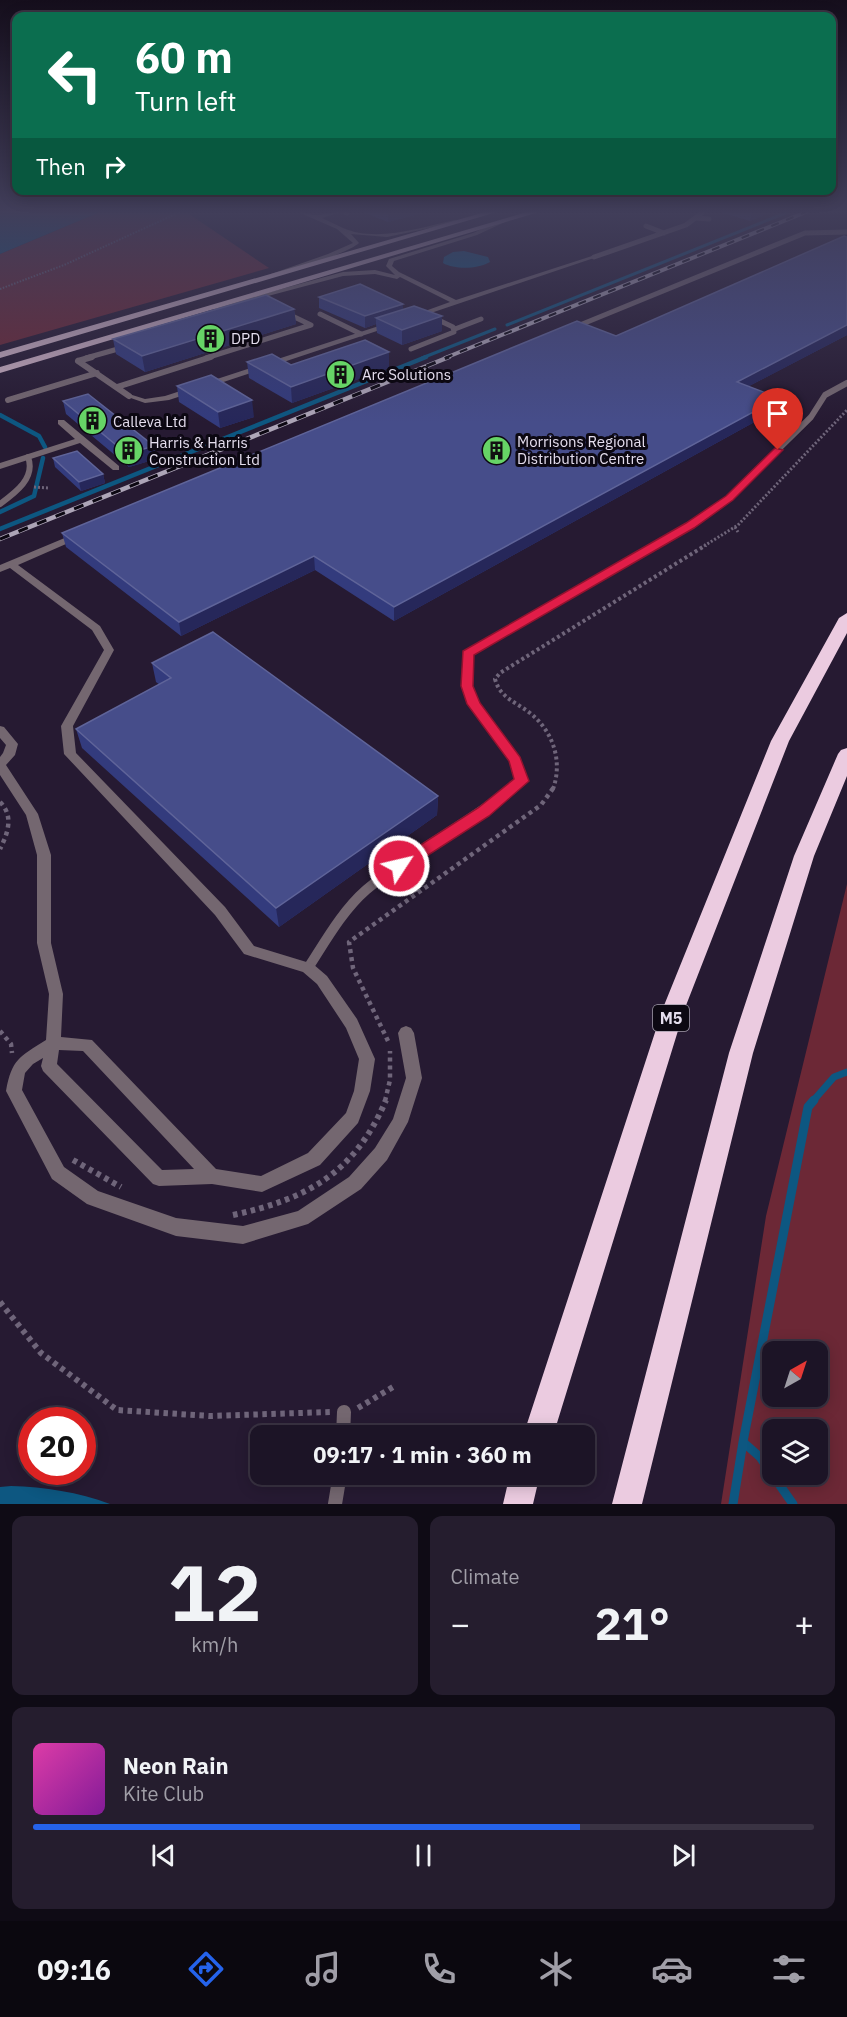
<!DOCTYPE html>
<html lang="en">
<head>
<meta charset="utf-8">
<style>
	body { margin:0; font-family:"IBM Plex Sans",sans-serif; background:#251d2e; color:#f1f3f6; height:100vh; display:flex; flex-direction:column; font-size:22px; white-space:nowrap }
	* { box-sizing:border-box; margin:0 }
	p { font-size:20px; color:#a09ea7 }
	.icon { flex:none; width:33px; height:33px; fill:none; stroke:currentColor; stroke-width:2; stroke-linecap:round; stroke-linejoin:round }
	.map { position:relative; height:1504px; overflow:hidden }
	.sheet { display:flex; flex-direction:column; gap:12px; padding:12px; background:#0f0b15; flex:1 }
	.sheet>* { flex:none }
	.guide { position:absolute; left:12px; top:12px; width:824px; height:183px; border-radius:12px; box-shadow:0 3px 15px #0003,0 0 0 2px #3a3343; background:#0b6e4f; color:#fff; overflow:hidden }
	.needle { width:39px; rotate:39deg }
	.tools { position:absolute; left:762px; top:1341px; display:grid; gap:12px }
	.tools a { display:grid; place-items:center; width:66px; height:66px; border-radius:12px; background:#1c1426; box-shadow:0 3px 15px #0003,0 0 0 2px #3a3343; font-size:30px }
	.speed { position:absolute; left:18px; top:1407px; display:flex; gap:12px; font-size:30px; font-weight:700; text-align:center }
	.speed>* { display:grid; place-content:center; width:78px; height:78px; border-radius:50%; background:#1c1426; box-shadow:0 3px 15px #0003,0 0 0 2px #3a3343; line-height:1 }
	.speed .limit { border:9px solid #d22; background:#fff; color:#111 }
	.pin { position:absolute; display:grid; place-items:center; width:51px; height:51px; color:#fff; margin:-62px -26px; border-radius:50% 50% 50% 0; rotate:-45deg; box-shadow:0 0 6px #0007 }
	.pin .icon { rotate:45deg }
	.me { position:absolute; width:66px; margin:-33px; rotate:55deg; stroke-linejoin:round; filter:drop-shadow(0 0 4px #0008) }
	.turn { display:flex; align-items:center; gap:21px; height:126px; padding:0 24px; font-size:27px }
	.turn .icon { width:78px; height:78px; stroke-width:2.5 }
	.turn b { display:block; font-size:42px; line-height:51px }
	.then { display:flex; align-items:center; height:57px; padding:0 24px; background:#0003; gap:12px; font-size:22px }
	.big { font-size:45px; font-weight:700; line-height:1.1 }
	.sheet .widget { flex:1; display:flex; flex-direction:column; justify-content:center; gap:9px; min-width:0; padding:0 21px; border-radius:12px; background:#251d2e }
	.sheet .dial { align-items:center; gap:0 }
	.dial b { font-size:78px; line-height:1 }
	.song { display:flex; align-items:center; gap:18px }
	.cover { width:72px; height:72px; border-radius:9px; background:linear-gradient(135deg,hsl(320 70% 55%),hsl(290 70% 35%)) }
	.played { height:6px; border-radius:3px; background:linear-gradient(90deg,#2563eb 70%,#3a3343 70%) }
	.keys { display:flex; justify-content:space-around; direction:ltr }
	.heat { display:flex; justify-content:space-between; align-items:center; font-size:33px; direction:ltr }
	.sheet .tiles { flex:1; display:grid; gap:12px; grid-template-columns:1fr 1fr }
	.widget:last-child { grid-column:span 2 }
	.trip { position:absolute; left:250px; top:1425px; width:345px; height:60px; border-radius:12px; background:#1c1426; box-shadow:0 3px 15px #0003,0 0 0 2px #3a3343; font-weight:700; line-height:60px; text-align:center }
	.dock { display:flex; height:96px; justify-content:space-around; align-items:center; background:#0b080f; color:#a09ea7 }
	.dock .icon { width:42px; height:42px }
	.dock .current { color:#2563eb }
	.dock b { font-size:27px; color:#f1f3f6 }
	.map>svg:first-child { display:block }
</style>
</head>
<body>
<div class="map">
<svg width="847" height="1504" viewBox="0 0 847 1504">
	<rect width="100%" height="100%" fill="#261a32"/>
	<path fill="#6c2836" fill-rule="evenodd" d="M 100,212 L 192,212 L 189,214 L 269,268 L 0,345 L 0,254 Z
		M 847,884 L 847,1504 L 721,1504 L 766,1216 ZM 772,1352 L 818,1352 L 818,1396 L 772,1396 ZM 772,1430 L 818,1430 L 818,1474 L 772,1474 Z"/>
	<path fill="#0d5781" d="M 0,212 L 100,212 L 0,254 Z
		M 464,251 L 488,257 L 490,262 C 478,269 455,270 443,263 L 444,257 L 453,252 Z
		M 11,1486 C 45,1487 78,1492 110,1504 L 0,1504 L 0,1487 Z"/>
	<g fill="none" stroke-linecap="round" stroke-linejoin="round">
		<path stroke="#0d5781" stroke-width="3" d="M 507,325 L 788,212
			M 422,358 L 495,329"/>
		<path stroke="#0d5781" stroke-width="4.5" d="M 0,415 L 39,436 L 45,447
			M 0,512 L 34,496 L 43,458
			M 0,529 L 426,357"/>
		<path stroke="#0d5781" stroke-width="7" d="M 813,1101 L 834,1077 L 847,1072"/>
		<path stroke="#0d5781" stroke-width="9" d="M 743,1442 L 808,1107 L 814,1100
			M 733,1504 L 743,1442 L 760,1457 L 793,1504"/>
		<path stroke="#6f657a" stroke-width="2" stroke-dasharray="1.5 1.5" stroke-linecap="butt" d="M 0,289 L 64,265 L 180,212"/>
		<path stroke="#6f657a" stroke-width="3" stroke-dasharray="2 2" stroke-linecap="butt" d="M 34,487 L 49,488
			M 735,527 L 738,532
			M 704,546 L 738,525 L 847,410"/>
		<path stroke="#6f657a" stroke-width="4" stroke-dasharray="3 3" stroke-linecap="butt" d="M 553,789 C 563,761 553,731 530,713 C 516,702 500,698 495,679 L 500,673 L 706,545"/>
		<path stroke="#6f657a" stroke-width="4.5" stroke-dasharray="4 4" stroke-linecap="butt" d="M 0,802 C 14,816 8,833 0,849
			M 0,1031 L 11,1044 L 12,1053
			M 388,1041 L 353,968 L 349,942 L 541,805 L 554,787
			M 385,1101 L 390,1080 L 390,1051"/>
		<path stroke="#6f657a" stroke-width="6" stroke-dasharray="4.5 4.5" stroke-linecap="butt" d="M 73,1160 L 121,1187
			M 233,1215 C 307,1199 355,1173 386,1100
			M 0,1302 L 41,1353 L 117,1410 L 210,1416 L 330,1412
			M 358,1408 L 393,1387"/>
		<path stroke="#746770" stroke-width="5" d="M 344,212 L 347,213
			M 697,218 L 709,219
			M 646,226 L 664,233
			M 594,257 L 686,225 L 703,212
			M 286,313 L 311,325
			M 320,314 L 361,334
			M 575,327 L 805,233 L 847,232
			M 455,329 L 481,319
			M 411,349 L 454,332 L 453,327 L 432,317
			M 86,358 L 125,347
			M 206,358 L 311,325"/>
		<path stroke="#746770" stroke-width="6" d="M 78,361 L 92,357
			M 78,361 L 129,396
			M 117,387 L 211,357
			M 8,400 L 97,373
			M 0,504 C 15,493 36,478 28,457
			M 653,546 L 690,525 L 729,498 L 811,417 L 825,395 L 847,383"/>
		<path stroke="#746770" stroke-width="8" d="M 512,789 L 522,781 L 515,760 L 474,704 L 467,686 L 467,654 L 656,545"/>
		<path stroke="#746770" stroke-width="10" d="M 308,968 C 325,942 342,911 366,890 C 412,851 467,825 514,787"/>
		<path stroke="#746770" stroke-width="14" d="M 343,1436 L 344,1412
			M 335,1504 L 340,1474"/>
		<path fill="#746770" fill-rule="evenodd" d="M 298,212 C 305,212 313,216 319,215 C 327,214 333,212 341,212 L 322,218 C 329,221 336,225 343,228 C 377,243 421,227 455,220 L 458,222 L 387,237 L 351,234 L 359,243 C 350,252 283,276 271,276 L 271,274 L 328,254 L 353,243 L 337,229 Z
			M 503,219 L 505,222 L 477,235 L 394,261 L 392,266 L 399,272 L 456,300 L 592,256 L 597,257 L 416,318 L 414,317 L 414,315 L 450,302 L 400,277 L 397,279 L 375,274 L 343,276 L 215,310 L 212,308 L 343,272 L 375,270 L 395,275 L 386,266 L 389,259 L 473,233 Z
			M 388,323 L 395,325 L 169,400 L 145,403 L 125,396 L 129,394 L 145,399 L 165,396 Z
			M 58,420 L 64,420 L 119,466 L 119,470 L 113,470 L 80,443 L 0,469 L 0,463 L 75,439 L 58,424 Z
			M 79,532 L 82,533 L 82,537 L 18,565 L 100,626 L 114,650 L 73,726 L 76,753 L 225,907 L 254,946 L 313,964 L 327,976 L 357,1019 L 375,1059 L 370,1091 L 358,1123 L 320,1165 L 262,1192 L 212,1184 L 159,1186 L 153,1184 L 43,1071 L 41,1066 L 43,1058 L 33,1064 L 25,1073 L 22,1090 L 64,1167 L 98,1191 L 176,1218 L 243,1226 L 298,1211 L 349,1177 L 375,1148 L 393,1119 L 406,1078 L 398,1033 L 401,1028 L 406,1026 L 411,1028 L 414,1033 L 422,1078 L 408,1122 L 387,1160 L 361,1189 L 308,1224 L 243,1244 L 176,1236 L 87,1204 L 52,1179 L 6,1091 C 12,1059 19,1057 46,1040 L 49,994 L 37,943 L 37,855 L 26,815 L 0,775 L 0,757 L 3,753 L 6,745 L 0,738 L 0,726 L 4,727 L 18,744 L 15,755 L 6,765 L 38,814 L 51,855 L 51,943 L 63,994 L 61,1037 L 92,1040 L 216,1169 L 261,1176 L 308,1153 L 346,1113 L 354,1091 L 359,1059 L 346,1028 L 317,984 L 303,972 L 244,954 L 215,915 L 64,754 L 61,726 L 104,650 L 92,630 L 10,568 L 0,572 L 0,565 ZM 59,1050 L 83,1051 L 194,1169 L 162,1170 L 57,1064 Z"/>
		<path fill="#c9aec0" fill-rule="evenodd" d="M 485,212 L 497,212 L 0,358 L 0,352 Z
			M 527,212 L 539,212 L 0,373 L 0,367 Z"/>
		<path fill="#ebcbe0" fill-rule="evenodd" d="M 847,613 L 847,633 L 789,741 L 685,1008 L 553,1436 L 523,1436 L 663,1008 L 771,741 L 839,618 Z
			M 847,748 L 847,776 L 814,856 L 753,1053 L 642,1504 L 612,1504 L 729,1053 L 794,856 L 838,754 L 841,750 Z
			M 510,1474 L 540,1474 L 533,1504 L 503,1504 Z"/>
		<defs>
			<path id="rail-far1" d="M 445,358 L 806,212"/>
			<path id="rail" d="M 0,539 L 449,357"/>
		</defs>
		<use href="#rail-far1" stroke="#ada5b7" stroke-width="4"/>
		<use href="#rail" stroke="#ada5b7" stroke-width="4.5"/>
		<use href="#rail-far1" stroke="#0c0812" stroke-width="2" stroke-dasharray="8" stroke-linecap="butt"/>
		<use href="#rail" stroke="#0c0812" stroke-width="3" stroke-dasharray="10" stroke-linecap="butt"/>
	</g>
	<path fill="#333b7d" d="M 363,212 L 426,212 L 388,222 Z
		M 720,212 L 771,212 L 750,221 Z
		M 847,237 L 847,335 L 749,386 L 776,410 L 394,621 L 315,570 L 181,636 L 66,547 L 62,533 L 616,336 Z
		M 319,297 L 403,309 L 442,316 L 442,331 L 402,345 L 377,333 L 376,324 L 365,328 L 319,308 Z
		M 294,309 L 296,324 L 145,372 L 116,354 L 113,339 Z
		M 247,362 L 291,365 L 389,368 L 292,403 L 249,378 Z
		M 177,386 L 254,417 L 220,428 L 179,402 Z
		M 63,401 L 156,459 L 129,467 L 66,414 Z
		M 53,458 L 103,474 L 105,483 L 81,491 L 55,467 Z
		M 152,663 L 438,796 L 437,815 L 279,927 L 82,748 L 76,729 L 160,685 L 156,682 Z"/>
	<path fill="#26275a" d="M 388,212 L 426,212 L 388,222 Z
		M 752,212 L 771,212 L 750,221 Z
		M 403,304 L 403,315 L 376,318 L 376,324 L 365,328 L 365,316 Z
		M 294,309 L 296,324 L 145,372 L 142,356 Z
		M 442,316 L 442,331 L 402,345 L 402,330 Z
		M 847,325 L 847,335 L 734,394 L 737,382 Z
		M 389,352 L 389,368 L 292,403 L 291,387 Z
		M 779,398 L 776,410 L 394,621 L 394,607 Z
		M 252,400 L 254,417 L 220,428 L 218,412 Z
		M 154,446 L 156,459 L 129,467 L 127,454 Z
		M 103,474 L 105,483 L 81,491 L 79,482 Z
		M 314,556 L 315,570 L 181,636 L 179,622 Z
		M 438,796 L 437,815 L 279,927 L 276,908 Z"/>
	<path fill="#464d8a" stroke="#5f6499" stroke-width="1.5" d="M 844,236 L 847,237 L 847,325 L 737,382 L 779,398 L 394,607 L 314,556 L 179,622 L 62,533 L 577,321 L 616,336 Z
		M 360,284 L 403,304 L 365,316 L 319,297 Z
		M 266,295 L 294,309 L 142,356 L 113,339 Z
		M 414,306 L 442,316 L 402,330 L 376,318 Z
		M 365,340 L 389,352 L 291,387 L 247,362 L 272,354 L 291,365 Z
		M 211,375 L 252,400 L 218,412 L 177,386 Z
		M 88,394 L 154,446 L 127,454 L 63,401 Z
		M 77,451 L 103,474 L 79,482 L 53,458 Z
		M 213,632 L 438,796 L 276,908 L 76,729 L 171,678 L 152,663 Z"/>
	<linearGradient id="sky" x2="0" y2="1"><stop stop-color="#150e1c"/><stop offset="0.5" stop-color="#413e5a"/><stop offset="1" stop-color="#413e5a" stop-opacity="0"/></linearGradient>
	<rect width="847" height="423" fill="url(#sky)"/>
	<path fill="#e11d48" stroke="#92132f" stroke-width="1.5" d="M 775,448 L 783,450 L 733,500 L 694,528 L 474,655 L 473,686 L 480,703 L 520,757 L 529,781 L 489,816 L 405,870 L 394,870 L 392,866 L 394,862 L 478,808 L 514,779 L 509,761 L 467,704 L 461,686 L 463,651 L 686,523 L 726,496 Z"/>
	<defs>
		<symbol id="building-disc" viewBox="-11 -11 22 22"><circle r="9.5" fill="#66d466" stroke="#0c0812"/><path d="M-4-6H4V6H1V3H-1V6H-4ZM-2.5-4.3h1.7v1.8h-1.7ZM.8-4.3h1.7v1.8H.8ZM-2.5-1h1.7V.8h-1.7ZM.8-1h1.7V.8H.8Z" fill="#111"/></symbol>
	</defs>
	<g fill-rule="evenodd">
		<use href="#building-disc" x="194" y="322" width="33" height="33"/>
		<use href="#building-disc" x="324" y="358" width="33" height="33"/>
		<use href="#building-disc" x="76" y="404" width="33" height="33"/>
		<use href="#building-disc" x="480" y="434" width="33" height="33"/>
		<use href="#building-disc" x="112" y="434" width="33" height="33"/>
	</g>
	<g text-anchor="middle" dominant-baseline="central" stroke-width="6" stroke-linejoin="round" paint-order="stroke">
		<g font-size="15" fill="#e5deee" stroke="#0c0812" text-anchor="start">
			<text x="231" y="338">DPD</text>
			<text x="362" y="374">Arc Solutions</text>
			<text x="113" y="421">Calleva Ltd</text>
			<text x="517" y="441">Morrisons Regional<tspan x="517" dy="17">Distribution Centre</tspan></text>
			<text x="149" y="442">Harris &amp; Harris<tspan x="149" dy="17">Construction Ltd</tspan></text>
		</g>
		<rect fill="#0c0812" stroke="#a49eac" stroke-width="1.5" x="653" y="1005" width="36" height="26" rx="4.5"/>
		<g font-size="16" font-weight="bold" fill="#e5deee">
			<text x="671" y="1018">M5</text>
		</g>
	</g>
</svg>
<div class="tools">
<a><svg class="needle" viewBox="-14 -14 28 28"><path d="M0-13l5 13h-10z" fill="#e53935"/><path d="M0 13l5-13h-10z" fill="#a09ea7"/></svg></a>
<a><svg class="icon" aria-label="layers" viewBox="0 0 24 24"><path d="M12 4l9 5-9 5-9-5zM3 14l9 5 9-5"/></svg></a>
</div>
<div class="speed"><div class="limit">20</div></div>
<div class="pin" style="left:778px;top:450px;background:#d93025"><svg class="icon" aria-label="arrive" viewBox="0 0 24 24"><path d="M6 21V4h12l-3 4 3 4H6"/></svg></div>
<svg class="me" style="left:399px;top:866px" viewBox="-20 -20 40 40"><circle r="17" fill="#e11d48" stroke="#fff" stroke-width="3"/><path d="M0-11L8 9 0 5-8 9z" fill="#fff"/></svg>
<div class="trip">09:17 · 1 min · 360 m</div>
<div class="guide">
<div class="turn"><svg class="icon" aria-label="left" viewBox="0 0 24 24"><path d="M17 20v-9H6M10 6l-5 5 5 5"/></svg><div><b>60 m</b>Turn left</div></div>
<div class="then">Then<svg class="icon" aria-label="right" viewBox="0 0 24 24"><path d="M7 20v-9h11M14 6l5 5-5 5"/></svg></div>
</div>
</div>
<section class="sheet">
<div class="tiles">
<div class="widget dial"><b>12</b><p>km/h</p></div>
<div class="widget"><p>Climate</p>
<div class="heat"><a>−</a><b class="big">21°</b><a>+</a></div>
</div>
<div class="widget">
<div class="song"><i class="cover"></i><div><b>Neon Rain</b><p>Kite Club</p></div></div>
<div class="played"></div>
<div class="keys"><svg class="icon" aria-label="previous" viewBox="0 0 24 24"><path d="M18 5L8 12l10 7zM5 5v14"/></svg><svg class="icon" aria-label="pause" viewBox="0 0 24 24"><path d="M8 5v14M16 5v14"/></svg><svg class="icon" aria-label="next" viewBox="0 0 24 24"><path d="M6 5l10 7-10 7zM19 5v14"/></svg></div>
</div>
</div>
</section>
<nav class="dock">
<b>09:16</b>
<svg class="icon current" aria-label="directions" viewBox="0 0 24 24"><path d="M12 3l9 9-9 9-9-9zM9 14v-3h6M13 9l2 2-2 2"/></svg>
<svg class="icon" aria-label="music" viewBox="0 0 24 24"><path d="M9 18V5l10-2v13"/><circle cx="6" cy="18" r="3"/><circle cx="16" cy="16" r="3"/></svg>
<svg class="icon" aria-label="phone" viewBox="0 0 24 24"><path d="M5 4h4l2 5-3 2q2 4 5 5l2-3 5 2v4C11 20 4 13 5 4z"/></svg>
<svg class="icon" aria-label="climate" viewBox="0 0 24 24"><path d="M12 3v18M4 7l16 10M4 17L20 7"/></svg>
<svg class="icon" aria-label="car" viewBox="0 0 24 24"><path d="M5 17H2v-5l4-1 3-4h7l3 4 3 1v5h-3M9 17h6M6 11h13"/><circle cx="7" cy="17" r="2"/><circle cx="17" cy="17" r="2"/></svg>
<svg class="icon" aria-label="filters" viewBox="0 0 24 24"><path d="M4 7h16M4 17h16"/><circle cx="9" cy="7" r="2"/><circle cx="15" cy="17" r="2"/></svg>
</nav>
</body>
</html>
